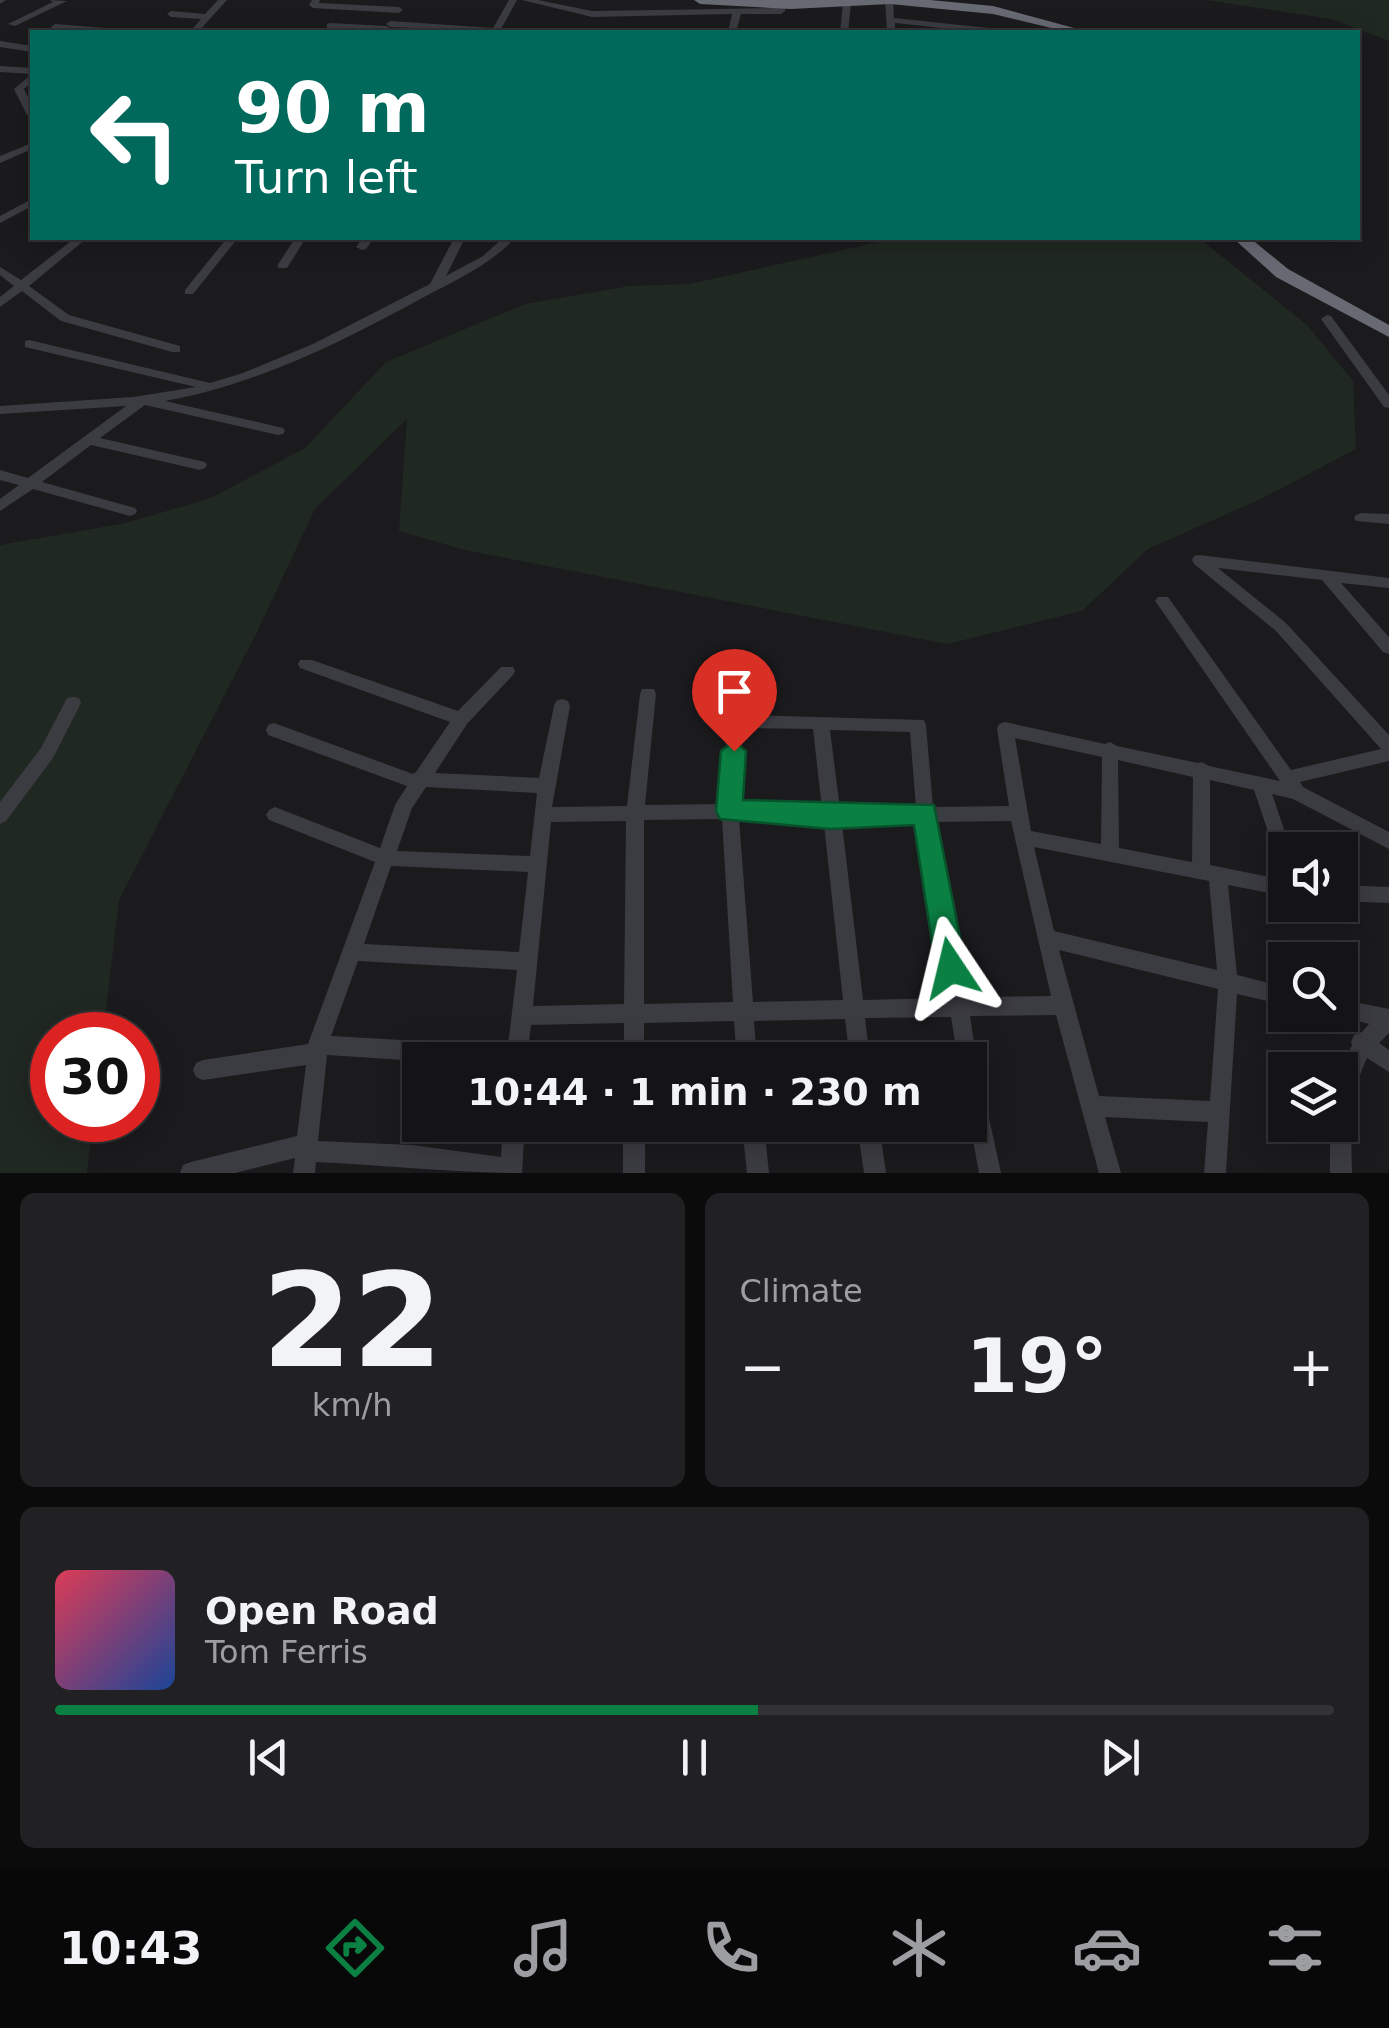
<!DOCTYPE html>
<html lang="en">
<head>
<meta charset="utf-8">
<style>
	body { margin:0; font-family:"DejaVu Sans",sans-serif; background:#212123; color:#f1f3f6; height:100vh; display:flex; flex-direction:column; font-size:38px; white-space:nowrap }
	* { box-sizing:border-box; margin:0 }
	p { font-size:32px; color:#9d9ea1 }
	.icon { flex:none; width:55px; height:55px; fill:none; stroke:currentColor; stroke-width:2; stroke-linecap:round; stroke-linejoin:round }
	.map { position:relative; height:1173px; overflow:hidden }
	.drawer { display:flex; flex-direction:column; gap:20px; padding:20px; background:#0b0b0c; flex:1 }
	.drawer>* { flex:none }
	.banner { position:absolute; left:30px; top:30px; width:1330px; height:210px; border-radius:0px; box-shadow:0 5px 25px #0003,0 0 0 2px #333335; background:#00695c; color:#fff; overflow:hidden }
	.controls { position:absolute; left:1268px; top:832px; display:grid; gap:20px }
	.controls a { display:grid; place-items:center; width:90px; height:90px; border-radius:0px; background:#141416; box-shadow:0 5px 25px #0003,0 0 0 2px #333335; font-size:50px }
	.speed { position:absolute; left:30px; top:1012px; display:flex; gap:20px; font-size:50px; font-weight:700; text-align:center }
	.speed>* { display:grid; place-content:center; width:130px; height:130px; border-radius:50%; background:#141416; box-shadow:0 5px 25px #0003,0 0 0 2px #333335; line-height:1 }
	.speed .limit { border:15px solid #d22; background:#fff; color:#111 }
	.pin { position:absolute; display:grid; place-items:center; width:85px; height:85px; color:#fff; margin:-102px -42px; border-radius:50% 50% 50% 0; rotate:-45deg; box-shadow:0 0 10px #0007 }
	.pin .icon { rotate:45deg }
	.me { position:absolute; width:110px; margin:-55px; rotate:350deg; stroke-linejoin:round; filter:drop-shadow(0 0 8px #0008) }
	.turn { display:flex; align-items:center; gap:35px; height:210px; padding:0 40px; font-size:45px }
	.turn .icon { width:130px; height:130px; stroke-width:2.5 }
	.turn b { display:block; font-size:70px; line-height:85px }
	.big { font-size:75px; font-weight:600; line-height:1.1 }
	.drawer .widget { flex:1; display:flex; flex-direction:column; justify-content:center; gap:15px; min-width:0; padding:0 35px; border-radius:15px; background:#212123 }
	.drawer .dial { align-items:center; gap:0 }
	.dial b { font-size:130px; line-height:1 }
	.song { display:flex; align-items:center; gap:30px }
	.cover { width:120px; height:120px; border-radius:15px; background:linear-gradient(135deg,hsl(350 70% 55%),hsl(220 70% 35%)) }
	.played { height:10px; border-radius:5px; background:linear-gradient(90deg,#0b8043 55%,#333335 55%) }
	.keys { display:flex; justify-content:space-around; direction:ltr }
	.heat { display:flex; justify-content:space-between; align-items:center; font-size:55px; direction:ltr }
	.drawer .tiles { flex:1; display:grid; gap:20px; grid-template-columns:1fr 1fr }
	.widget:last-child { grid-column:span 2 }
	.trip { position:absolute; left:402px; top:1042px; width:585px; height:100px; border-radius:0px; background:#141416; box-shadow:0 5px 25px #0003,0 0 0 2px #333335; font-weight:600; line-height:100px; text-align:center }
	.tabs { display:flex; height:160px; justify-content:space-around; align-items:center; background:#080809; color:#9d9ea1 }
	.tabs .icon { width:70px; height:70px }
	.tabs .on { color:#0b8043 }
	.tabs b { font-size:45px; color:#f1f3f6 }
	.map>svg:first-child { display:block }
</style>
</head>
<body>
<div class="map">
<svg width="1389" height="1173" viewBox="0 0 1389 1173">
	<rect width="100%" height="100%" fill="#1b1a1d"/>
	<path fill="#202822" d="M 1206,0 L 1389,0 L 1389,41 L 1331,19 Z
		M 897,238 L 1199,238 L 1307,325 L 1353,381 L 1356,449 L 1261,499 L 1148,549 L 1082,611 L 947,644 L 465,550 L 399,531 L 407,419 L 315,509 L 256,634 L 119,900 L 103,1035 L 52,1035 L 52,1120 L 93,1120 L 87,1173 L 0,1173 L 0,545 L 126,523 L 211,498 L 305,448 L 386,362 L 525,304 L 629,286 L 689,284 Z"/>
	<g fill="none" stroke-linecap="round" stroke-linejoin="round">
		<path fill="#3b3b42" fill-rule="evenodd" d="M 0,0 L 6,0 L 0,4 Z
			M 50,0 L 67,1 L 15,26 L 8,24 L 53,2 Z
			M 218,0 L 227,0 L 198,32 L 190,32 L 201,19 L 171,17 L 167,14 L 171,11 L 205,14 Z
			M 312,0 L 320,0 L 319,3 L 399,7 L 403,10 L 399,13 L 313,8 L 309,5 Z
			M 509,0 L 517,0 L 501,29 L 510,32 L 390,27 L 386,24 L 390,21 L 493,28 Z
			M 522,0 L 538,0 L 592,11 L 777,8 L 779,3 L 786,5 L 785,11 L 781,14 L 741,14 L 736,32 L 728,32 L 732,14 L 592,17 Z
			M 847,0 L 851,3 L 848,32 L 840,32 L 843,3 Z
			M 885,0 L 893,0 L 894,18 L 998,29 L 1002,32 L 979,32 L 895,23 L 895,32 L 887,32 Z
			M 330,23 L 387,26 L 391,29 L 387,32 L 327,28 L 327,24 Z
			M 55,24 L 118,29 L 122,32 L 91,32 L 52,29 L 51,27 Z
			M 0,41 L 32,46 L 32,52 L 0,47 Z
			M 0,66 L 32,68 L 32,74 L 0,72 Z
			M 32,74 L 32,82 L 24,89 L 32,106 L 32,118 L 27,115 L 14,89 Z
			M 32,143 L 32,149 L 0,163 L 0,156 Z
			M 32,199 L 32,206 L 0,223 L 0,216 Z
			M 75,238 L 87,238 L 29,286 L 69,315 L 180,346 L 180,352 L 172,352 L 61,321 L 22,291 L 0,307 L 0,297 L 14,286 L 0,275 L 0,267 L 21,280 Z
			M 227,238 L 238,238 L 193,294 L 185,294 L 185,290 Z
			M 295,238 L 306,238 L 287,268 L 279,268 L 277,266 Z
			M 363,238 L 374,238 L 366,249 L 362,250 L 356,247 Z
			M 454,238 L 465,238 L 446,276 L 483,256 L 503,238 L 515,238 C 490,265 456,280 424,297 C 342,342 258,384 165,401 L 283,428 L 285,431 L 283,434 L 278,435 L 145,405 L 100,438 L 205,462 L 207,465 L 205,468 L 200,470 L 91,445 L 42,482 L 135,508 L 137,511 L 135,514 L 130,516 L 33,489 L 0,511 L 0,499 L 19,485 L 0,480 L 0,470 L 28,478 L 126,406 L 0,414 L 0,406 L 133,397 L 196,387 L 25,347 L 25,341 L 29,340 L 210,383 L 243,373 L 313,344 L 430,284 Z
			M 1327,315 L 1331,316 L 1389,395 L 1389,408 L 1384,407 L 1321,319 Z
			M 1361,513 L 1389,514 L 1389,524 L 1356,521 L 1354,518 L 1356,515 Z
			M 1199,555 L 1389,578 L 1389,588 L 1341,583 L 1389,637 L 1389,654 L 1383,652 L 1322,580 L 1218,568 L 1286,623 L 1389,735 L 1389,761 L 1300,782 L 1303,787 L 1389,832 L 1389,849 L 1293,799 L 1272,794 L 1291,850 L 1285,850 L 1285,866 L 1279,864 L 1254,790 L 1210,780 L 1210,865 L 1285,880 L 1285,896 L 1228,885 L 1237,975 L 1285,987 L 1285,1005 L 1237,994 L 1226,1173 L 1204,1173 L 1208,1122 L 1105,1117 L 1121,1173 L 1099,1173 L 1056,1015 L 970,1016 L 977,1063 L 1001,1173 L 979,1173 L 970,1124 L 970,1060 L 958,1060 L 951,1017 L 865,1018 L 870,1060 L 850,1060 L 845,1019 L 754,1021 L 757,1060 L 737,1060 L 734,1021 L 644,1023 L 644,1060 L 624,1060 L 624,1023 L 531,1025 L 527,1060 L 420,1061 L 327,1055 L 318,1141 L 412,1145 L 501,1157 L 503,1125 L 525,1125 L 522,1173 C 453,1173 385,1165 316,1162 L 315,1173 L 293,1173 L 295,1158 L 235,1173 L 180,1173 L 183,1165 L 191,1162 L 297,1136 L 306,1065 L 203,1080 L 196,1077 L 193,1070 L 196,1063 L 203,1060 L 308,1044 L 375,862 L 269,820 L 266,815 L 269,810 L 275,807 L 380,848 L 395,805 L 407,786 L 268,735 L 266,730 L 268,725 L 274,723 L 413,774 L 416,772 L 450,722 L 300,668 L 298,664 L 300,660 L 312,660 L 458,711 L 501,667 L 513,667 L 515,671 L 513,675 L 467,724 L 435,773 L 539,778 L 554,706 L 556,701 L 562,699 L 568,701 L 570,706 L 552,807 L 627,806 L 640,694 L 642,689 L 654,689 L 656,694 L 645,805 L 722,804 L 729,693 L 731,688 L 743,688 L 745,693 L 744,715 L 924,720 L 926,725 L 933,807 L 1009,806 L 997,729 L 999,724 L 1005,722 L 1105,744 L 1110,742 L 1117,746 L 1198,763 L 1202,762 L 1209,766 L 1280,781 L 1158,605 L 1155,601 L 1158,597 L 1168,597 L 1291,770 L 1381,749 L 1276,631 L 1194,564 L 1192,560 L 1194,556 ZM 743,728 L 813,729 L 822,809 L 739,804 ZM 830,730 L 910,732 L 916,808 L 840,809 ZM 1015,738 L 1102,757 L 1101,844 L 1031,831 ZM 1118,760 L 1193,777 L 1192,862 L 1119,848 ZM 426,787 L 537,793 L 530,856 L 397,851 L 412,808 ZM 722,819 L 733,1002 L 644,1004 L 644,820 ZM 739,819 L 824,824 L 843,1000 L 753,1002 ZM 626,821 L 624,1004 L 533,1006 L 551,822 ZM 1011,821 L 1051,996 L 967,997 L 935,822 ZM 918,823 L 947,998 L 863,1000 L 842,824 ZM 1034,847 L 1209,881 L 1217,970 L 1054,931 ZM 391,866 L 528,872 L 519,952 L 364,944 ZM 1059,950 L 1218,989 L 1210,1101 L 1099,1096 ZM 358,961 L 517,970 L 508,1046 L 331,1036 Z
			M 73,697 L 79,698 L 81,703 L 53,758 L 6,821 L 0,824 L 0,802 L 41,748 L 67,698 Z
			M 1340,885 L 1389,887 L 1389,903 L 1340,901 Z
			M 1340,999 L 1389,1009 L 1389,1033 L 1379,1043 L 1389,1050 L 1389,1072 L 1367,1058 C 1349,1094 1351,1134 1352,1173 L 1330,1173 L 1330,1125 L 1340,1125 L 1340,1071 L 1352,1045 L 1351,1042 L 1354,1035 L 1362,1032 L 1369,1024 L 1334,1015 L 1340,1015 Z
			M 623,1125 L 645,1125 L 645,1173 L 623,1173 Z
			M 742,1125 L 764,1125 L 769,1173 L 747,1173 Z
			M 857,1125 L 879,1125 L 886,1173 L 864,1173 Z"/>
		<path fill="#676973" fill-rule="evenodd" d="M 694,0 L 930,0 L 993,6 L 1089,32 L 1068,32 L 993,14 L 890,4 L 791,9 L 700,4 Z
			M 1233,238 L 1250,238 L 1288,269 L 1389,325 L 1389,337 L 1276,277 Z"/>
	</g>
	<path fill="#0b8043" stroke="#07532c" stroke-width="2.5" d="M 734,741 L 746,751 L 743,800 L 934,805 L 966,968 L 961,978 L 951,982 L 941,978 L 936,968 L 914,825 L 830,829 L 720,819 L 716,811 L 721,751 Z"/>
</svg>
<div class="controls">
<a><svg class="icon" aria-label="sound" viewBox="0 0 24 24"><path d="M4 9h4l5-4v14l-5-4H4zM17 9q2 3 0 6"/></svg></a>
<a><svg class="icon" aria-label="search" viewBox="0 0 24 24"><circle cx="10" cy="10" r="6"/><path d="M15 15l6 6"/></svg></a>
<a><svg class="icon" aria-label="layers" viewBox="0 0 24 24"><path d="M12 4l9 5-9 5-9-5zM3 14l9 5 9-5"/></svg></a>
</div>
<div class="speed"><div class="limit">30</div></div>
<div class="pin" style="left:734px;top:751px;background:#d93025"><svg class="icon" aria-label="arrive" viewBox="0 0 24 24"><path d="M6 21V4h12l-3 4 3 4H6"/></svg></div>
<svg class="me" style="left:951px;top:968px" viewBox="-20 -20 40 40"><path d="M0-17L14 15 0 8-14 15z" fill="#0b8043" stroke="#fff" stroke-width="4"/></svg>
<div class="trip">10:44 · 1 min · 230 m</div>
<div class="banner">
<div class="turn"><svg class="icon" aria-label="left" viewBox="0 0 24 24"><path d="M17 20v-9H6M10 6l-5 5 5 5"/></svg><div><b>90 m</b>Turn left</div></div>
</div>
</div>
<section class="drawer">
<div class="tiles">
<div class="widget dial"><b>22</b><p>km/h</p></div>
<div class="widget"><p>Climate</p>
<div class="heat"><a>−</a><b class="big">19°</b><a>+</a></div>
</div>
<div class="widget">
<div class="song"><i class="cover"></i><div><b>Open Road</b><p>Tom Ferris</p></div></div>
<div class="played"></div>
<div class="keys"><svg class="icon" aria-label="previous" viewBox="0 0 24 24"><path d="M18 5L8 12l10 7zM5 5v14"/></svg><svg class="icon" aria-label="pause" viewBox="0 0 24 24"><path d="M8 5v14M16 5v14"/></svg><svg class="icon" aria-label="next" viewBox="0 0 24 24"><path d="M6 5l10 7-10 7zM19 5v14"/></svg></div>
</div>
</div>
</section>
<nav class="tabs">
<b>10:43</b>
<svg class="icon on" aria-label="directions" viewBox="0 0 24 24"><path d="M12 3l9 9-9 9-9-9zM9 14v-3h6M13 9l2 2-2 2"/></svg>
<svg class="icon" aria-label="music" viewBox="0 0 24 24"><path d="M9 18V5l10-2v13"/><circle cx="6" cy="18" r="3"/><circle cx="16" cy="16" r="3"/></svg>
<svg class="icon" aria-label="phone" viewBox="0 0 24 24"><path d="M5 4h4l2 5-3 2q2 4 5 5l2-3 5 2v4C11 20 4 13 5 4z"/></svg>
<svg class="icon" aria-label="climate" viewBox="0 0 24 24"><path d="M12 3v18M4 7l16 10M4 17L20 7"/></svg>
<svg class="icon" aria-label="car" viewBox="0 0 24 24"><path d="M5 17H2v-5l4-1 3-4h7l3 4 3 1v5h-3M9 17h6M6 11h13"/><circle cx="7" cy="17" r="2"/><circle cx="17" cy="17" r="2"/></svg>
<svg class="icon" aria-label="filters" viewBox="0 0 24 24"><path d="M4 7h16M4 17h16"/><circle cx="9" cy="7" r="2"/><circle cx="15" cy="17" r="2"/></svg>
</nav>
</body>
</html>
